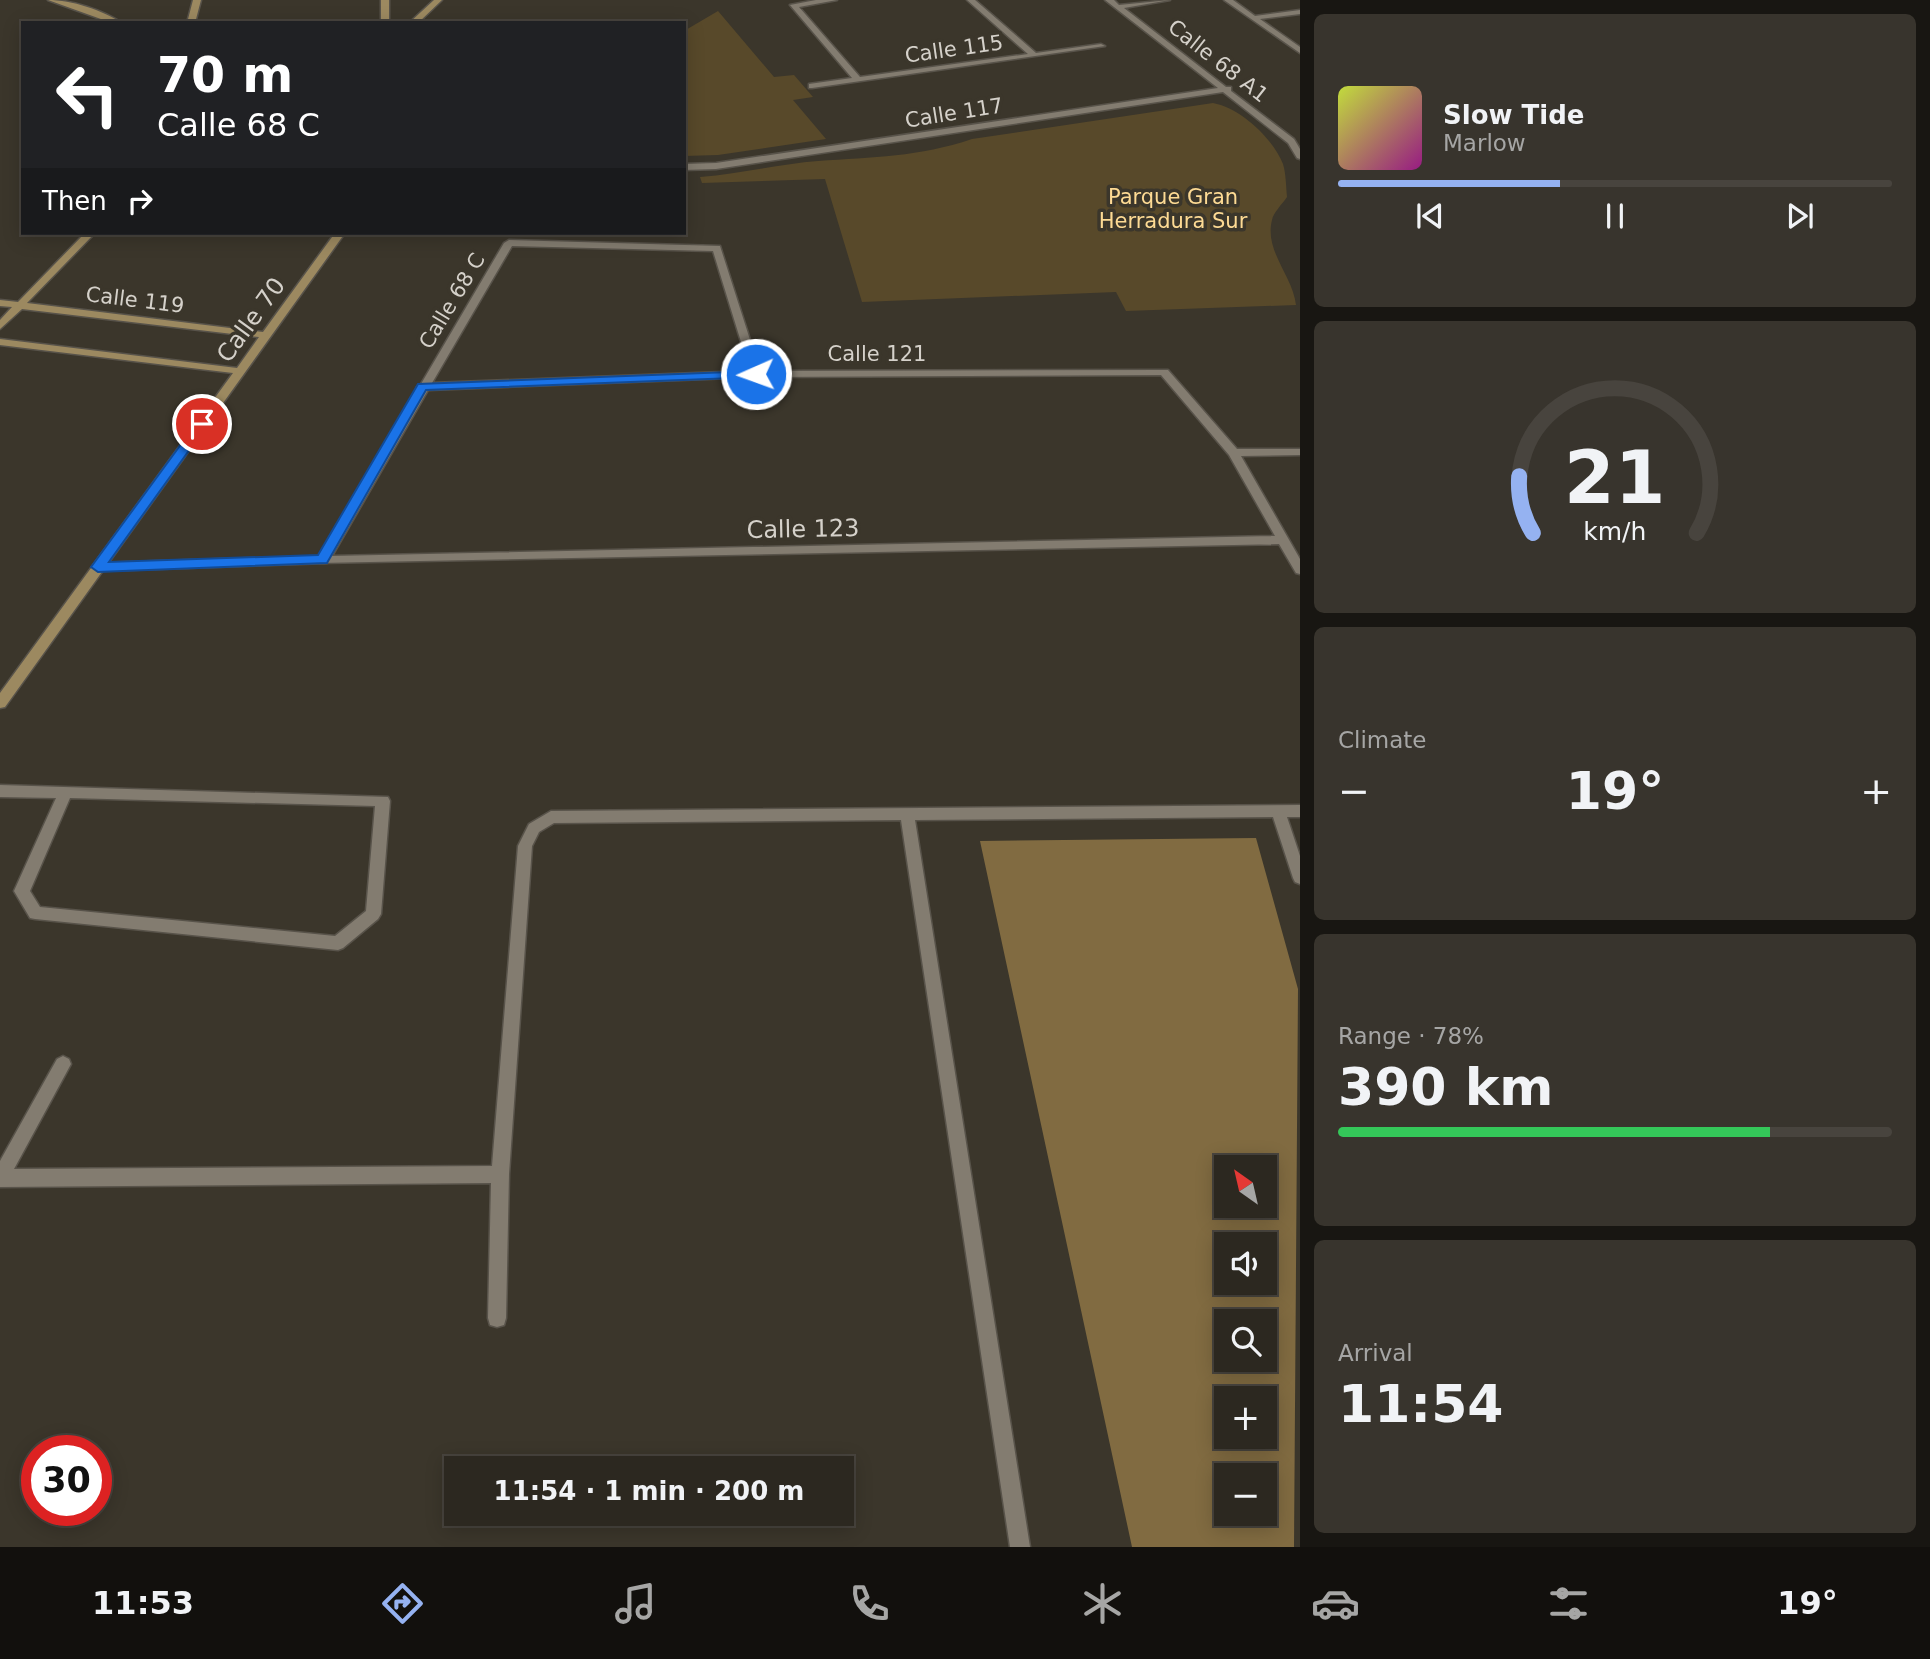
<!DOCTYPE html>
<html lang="en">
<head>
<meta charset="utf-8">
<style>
	body { margin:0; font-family:"DejaVu Sans",sans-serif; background:#38342d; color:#f1f3f6; height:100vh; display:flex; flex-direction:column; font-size:26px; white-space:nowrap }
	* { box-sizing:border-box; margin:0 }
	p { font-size:23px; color:#a6a6a5 }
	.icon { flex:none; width:38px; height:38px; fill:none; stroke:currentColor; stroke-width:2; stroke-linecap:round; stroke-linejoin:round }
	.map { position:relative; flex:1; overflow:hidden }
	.details { display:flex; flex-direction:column; gap:14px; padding:14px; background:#181612; width:630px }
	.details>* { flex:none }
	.hud { position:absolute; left:21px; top:21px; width:665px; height:214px; border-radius:0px; box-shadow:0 4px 18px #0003,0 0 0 2px #48443e; background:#202124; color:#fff; overflow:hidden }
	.needle { width:46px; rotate:326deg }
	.buttons { position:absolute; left:1214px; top:1155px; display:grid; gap:14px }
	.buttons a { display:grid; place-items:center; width:63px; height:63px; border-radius:0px; background:#2c2820; box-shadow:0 4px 18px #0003,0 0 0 2px #48443e; font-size:35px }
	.speed { position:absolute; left:21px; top:1435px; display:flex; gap:14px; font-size:35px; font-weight:700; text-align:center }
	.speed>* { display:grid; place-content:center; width:91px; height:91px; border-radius:50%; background:#2c2820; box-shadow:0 4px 18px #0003,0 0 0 2px #48443e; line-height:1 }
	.speed .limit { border:10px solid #d22; background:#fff; color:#111 }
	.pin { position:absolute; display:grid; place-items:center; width:60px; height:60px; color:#fff; margin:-30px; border:4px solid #fff; border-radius:50%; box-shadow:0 2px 7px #0007 }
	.me { position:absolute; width:77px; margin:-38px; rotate:268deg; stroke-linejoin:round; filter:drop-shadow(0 0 5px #0008) }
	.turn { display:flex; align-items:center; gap:24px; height:147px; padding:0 21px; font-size:32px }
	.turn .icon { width:91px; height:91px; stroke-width:2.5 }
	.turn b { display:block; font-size:49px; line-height:60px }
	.then { display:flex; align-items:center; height:66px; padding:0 21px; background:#0003; gap:14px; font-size:26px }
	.big { font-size:52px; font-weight:700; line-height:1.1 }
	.details .card { flex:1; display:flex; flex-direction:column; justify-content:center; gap:10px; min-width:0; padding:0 24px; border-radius:10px; background:#38342d }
	.details .dial { align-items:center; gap:0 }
	.dial svg { height:182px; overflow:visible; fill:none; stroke:#48443e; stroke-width:7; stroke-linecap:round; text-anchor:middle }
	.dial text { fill:#f1f3f6; stroke:none }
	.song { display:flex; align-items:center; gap:21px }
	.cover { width:84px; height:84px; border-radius:10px; background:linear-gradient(135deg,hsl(70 70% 55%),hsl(310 70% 35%)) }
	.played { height:7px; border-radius:4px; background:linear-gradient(90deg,#95b2f1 40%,#48443e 40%) }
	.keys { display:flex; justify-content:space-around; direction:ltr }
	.heat { display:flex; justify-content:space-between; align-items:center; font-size:38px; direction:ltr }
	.charge { height:10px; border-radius:5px; background:linear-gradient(90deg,#34c759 78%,#48443e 0) }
	.trip { position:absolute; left:444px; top:1456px; width:410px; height:70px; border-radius:0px; background:#2c2820; box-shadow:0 4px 18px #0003,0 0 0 2px #48443e; font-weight:700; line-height:70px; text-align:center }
	.tabs { display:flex; height:112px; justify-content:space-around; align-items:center; background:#12100d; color:#a6a6a5 }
	.tabs .icon { width:49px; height:49px }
	.tabs .on { color:#95b2f1 }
	.tabs b { font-size:32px; color:#f1f3f6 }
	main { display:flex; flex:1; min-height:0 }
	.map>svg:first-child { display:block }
</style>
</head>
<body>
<main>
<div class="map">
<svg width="1300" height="1547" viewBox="0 0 1300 1547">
	<rect width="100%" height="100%" fill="#3b362b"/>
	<path fill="#58492a" d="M 718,11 L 774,77 L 794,75 L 813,97 L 793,100 L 826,139 L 718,155 L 684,156 L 684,31 Z
		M 1213,103 C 1240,108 1272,137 1283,164 C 1286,174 1286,186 1287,197 C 1283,203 1273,213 1272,220 C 1264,251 1293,276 1296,305 L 1126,311 L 1116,292 L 862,302 L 825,179 L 702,183 L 700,177 C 740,174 779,164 818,161 C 873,157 919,157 972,139 Z"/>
	<path fill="#816b41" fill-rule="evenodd" d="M 1256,838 L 1298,989 L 1294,1547 L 1132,1547 L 980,841 ZM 1227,1167 L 1265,1167 L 1265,1206 L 1227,1206 ZM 1227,1244 L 1265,1244 L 1265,1283 L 1227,1283 ZM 1227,1321 L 1265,1321 L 1265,1360 L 1227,1360 ZM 1227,1398 L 1265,1398 L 1265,1437 L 1227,1437 ZM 1265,1475 L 1265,1514 L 1227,1514 L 1227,1475 Z"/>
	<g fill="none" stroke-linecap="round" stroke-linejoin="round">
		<defs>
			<path id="lane" d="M 323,556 L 329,560 L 327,563 L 98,571 L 92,567 L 98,563 Z
				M 0,785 L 388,797 L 390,801 L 381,914 L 378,919 L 343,948 L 338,950 L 35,919 L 30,918 L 14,891 L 56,798 L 0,797 ZM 70,798 L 375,806 L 366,911 L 335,936 L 40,907 L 30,891 Z"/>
			<path id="street" d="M 816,0 L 837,0 L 799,7 L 860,77 L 1028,54 L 967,0 L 975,0 L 1036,53 L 1101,44 L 1105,46 L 812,88 L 809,88 L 809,84 L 852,78 L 790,5 Z
				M 1105,0 L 1114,0 L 1119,5 L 1170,0 L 1124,8 L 1226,87 L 1231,87 L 1231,91 L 1294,139 L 1300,149 L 1300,159 L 1297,158 L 1288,143 L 1223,92 L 716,169 L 684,170 L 684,164 L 716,163 L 1218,88 Z
				M 1224,0 L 1233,0 L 1255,16 L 1300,10 L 1300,14 L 1260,19 L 1300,47 L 1300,53 Z
				M 509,240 L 720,246 L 760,371 L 1168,370 L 1237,449 L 1300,449 L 1300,455 L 1241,456 L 1300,559 L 1300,574 L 1296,573 L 1279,544 L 319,563 L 317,560 L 418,389 L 417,387 L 421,384 L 504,243 ZM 512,246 L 713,251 L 750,371 L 432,383 ZM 1161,375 L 1229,455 L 1275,536 L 332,556 L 428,390 L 756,377 Z
				M 1300,805 L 1300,817 L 1287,817 L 1300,856 L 1300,884 L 1295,882 L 1293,878 L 1273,817 L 915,820 L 1030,1547 L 1010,1547 L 901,820 L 554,823 L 539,832 L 532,846 L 509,1174 L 506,1318 L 504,1325 L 497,1327 L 490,1325 L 488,1318 L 491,1183 L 0,1187 L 0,1161 L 57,1059 L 63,1056 L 69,1059 L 71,1064 L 14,1169 L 492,1166 L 518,846 L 529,824 L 551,811 Z"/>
			<path id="secondary" d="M 48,0 C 72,0 102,10 122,23 L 112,23 Z
				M 193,0 L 201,0 L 195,23 L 187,23 Z
				M 381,0 L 389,0 L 389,23 L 381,23 Z
				M 434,0 L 442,0 L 418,23 L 409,23 Z
				M 85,233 L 95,233 L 27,303 L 263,332 L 335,233 L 345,233 L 5,707 L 0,708 L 0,693 L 233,373 L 0,345 L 0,339 L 237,368 L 259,337 L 22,309 L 0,329 L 0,320 L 12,307 L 0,306 L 0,300 L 18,302 Z"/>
		</defs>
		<use href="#lane" stroke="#58534a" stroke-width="3"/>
		<use href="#street" stroke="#58534a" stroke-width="3"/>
		<use href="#secondary" stroke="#58534a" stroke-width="3"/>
		<use href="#lane" fill="#837c70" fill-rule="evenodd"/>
		<use href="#street" fill="#837c70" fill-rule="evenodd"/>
		<use href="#secondary" fill="#9c8960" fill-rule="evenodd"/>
	</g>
	<path fill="#1a73e8" stroke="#114b97" stroke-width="2" d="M 756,371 L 760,372 L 760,377 L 426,390 L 327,563 L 98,572 L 91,567 L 198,421 L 208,424 L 109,562 L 318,555 L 418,384 Z"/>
	<g text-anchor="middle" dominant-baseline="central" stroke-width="7" stroke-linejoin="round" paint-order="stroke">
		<g font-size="21" fill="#d5d1ca" stroke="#3b362b">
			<text transform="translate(954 49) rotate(-8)">Calle 115</text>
			<text transform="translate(1218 61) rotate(38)">Calle 68 A1</text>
			<text transform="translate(954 113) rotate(-9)">Calle 117</text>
			<text transform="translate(135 300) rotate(7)">Calle 119</text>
			<text transform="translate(452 301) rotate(-59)">Calle 68 C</text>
			<text x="877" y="354">Calle 121</text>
		</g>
		<g font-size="21" fill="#fdda94" stroke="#3b362b">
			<text x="1173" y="197">Parque Gran<tspan x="1173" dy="24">Herradura Sur</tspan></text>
		</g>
		<g font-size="24" fill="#d5d1ca" stroke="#3b362b">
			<text transform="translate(251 320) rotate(-54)">Calle 70</text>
			<text transform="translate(803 529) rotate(-1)">Calle 123</text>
		</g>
	</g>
</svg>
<div class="buttons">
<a><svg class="needle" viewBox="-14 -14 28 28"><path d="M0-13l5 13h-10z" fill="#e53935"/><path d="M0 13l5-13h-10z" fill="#a6a6a5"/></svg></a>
<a><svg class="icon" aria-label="sound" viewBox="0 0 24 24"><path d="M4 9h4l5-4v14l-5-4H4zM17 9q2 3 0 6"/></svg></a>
<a><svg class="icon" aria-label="search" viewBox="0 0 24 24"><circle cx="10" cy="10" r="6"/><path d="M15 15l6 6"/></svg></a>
<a>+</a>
<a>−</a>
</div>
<div class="speed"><div class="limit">30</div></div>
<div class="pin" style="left:202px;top:424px;background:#d93025"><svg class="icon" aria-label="arrive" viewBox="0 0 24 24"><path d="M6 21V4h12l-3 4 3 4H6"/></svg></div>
<svg class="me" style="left:756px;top:374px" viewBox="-20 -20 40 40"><circle r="17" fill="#1a73e8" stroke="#fff" stroke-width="3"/><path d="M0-11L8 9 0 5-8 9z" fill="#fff"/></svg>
<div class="trip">11:54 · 1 min · 200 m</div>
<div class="hud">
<div class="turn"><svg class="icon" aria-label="left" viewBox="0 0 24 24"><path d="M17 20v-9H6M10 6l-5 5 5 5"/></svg><div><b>70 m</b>Calle 68 C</div></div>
<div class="then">Then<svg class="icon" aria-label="right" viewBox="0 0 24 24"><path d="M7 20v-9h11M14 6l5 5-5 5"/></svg></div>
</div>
</div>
<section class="details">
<div class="card">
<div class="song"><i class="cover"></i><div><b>Slow Tide</b><p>Marlow</p></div></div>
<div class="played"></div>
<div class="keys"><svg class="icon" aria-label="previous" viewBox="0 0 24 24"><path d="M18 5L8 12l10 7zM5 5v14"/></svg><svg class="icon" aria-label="pause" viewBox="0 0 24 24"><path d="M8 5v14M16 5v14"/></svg><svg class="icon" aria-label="next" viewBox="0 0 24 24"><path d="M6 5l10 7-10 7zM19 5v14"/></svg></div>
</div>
<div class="card dial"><svg viewBox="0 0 100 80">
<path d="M14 69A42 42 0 1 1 86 69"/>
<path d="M14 69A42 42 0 0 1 8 44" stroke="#95b2f1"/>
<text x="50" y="56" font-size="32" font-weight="700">21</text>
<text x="50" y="72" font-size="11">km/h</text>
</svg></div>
<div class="card"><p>Climate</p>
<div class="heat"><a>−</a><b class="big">19°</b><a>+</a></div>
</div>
<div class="card"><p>Range · 78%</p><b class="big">390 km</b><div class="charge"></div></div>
<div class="card"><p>Arrival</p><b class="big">11:54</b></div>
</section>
</main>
<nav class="tabs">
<b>11:53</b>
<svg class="icon on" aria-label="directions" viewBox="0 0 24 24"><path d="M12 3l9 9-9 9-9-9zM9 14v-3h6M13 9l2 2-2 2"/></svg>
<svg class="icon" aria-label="music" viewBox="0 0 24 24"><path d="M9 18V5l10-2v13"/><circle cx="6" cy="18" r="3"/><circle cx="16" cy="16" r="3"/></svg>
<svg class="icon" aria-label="phone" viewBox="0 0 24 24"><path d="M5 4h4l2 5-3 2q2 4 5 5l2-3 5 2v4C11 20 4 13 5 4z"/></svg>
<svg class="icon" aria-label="climate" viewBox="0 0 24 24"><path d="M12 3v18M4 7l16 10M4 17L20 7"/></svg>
<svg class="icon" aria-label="car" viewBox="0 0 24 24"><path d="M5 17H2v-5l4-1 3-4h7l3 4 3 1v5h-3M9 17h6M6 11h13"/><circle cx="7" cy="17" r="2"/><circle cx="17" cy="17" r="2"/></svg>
<svg class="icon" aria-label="filters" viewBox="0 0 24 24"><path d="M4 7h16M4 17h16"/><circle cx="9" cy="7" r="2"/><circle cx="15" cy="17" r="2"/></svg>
<b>19°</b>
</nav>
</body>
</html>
